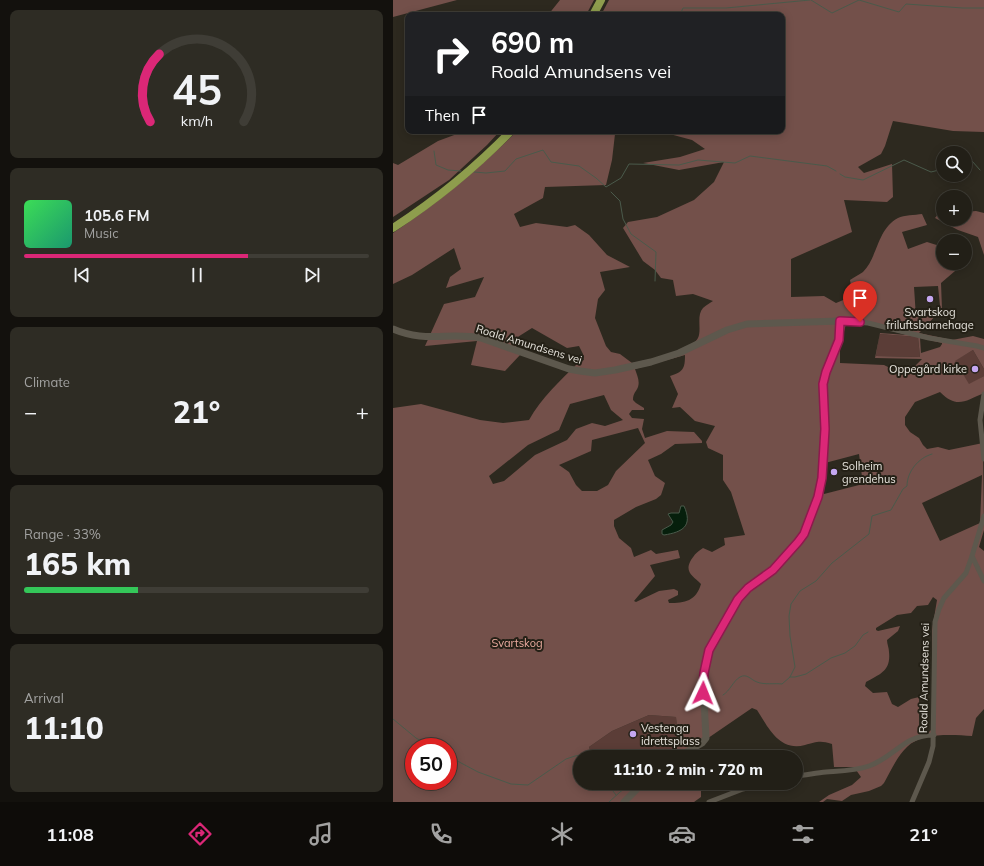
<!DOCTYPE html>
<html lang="en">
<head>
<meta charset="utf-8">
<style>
	body { margin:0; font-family:Mulish,sans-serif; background:#2e2c24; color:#f1f3f6; height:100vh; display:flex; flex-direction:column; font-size:15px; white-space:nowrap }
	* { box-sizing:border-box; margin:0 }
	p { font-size:13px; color:#a2a2a1 }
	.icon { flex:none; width:22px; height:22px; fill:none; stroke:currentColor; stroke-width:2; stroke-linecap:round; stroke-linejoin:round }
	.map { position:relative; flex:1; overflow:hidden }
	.sheet { display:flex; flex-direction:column; gap:10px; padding:10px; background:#13110d; width:393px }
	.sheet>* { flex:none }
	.hud { position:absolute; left:12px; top:12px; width:380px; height:122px; border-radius:8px; box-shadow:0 2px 10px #0003,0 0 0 1px #3f3d36; background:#202124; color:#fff; overflow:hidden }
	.fabs { position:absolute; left:543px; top:146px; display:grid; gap:8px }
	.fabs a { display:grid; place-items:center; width:36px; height:36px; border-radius:50%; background:#221f17; box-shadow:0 2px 10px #0003,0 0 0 1px #3f3d36; font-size:20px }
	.speed { position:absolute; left:12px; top:738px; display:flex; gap:8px; font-size:20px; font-weight:700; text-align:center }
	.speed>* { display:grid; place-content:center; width:52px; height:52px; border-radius:50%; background:#221f17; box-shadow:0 2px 10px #0003,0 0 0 1px #3f3d36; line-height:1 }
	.speed .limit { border:6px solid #d22; background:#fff; color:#111 }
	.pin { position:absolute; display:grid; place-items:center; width:34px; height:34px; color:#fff; margin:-41px -17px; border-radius:50% 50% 50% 0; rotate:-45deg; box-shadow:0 0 4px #0007 }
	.pin .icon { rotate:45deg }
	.me { position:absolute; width:44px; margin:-22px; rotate:2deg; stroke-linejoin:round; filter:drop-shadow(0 0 3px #0008) }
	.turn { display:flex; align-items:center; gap:14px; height:84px; padding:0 20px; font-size:18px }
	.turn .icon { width:52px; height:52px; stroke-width:2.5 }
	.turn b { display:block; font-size:28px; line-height:34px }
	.then { display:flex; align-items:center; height:38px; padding:0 20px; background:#0003; gap:8px; font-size:15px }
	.big { font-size:30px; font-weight:800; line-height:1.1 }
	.sheet .card { flex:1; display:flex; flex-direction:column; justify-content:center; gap:6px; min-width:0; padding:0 14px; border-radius:8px; background:#2e2c24 }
	.sheet .dial { align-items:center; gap:0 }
	.dial svg { height:104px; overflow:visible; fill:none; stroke:#3f3d36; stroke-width:7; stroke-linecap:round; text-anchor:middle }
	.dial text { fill:#f1f3f6; stroke:none }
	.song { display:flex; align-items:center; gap:12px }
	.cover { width:48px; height:48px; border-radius:6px; background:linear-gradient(135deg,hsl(130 70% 55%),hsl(160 70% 35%)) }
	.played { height:4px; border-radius:2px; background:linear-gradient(90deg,#db2777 65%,#3f3d36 65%) }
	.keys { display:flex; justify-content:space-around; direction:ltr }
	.heat { display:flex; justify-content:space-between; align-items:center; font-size:22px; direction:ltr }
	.charge { height:6px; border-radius:3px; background:linear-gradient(90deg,#34c759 33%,#3f3d36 0) }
	.trip { position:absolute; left:180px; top:750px; width:230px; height:40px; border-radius:20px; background:#221f17; box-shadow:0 2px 10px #0003,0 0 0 1px #3f3d36; font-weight:800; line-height:40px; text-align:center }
	.tab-bar { display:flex; height:64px; justify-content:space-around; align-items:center; background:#0e0c09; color:#a2a2a1 }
	.tab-bar .icon { width:28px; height:28px }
	.tab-bar .active { color:#db2777 }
	.tab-bar b { font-size:18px; color:#f1f3f6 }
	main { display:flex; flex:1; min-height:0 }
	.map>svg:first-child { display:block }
</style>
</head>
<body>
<main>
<section class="sheet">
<div class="card dial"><svg viewBox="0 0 100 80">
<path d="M14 69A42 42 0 1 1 86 69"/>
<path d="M14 69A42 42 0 0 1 21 17" stroke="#db2777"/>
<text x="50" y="56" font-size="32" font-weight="700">45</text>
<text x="50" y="72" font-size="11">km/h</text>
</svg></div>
<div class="card">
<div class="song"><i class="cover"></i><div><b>105.6 FM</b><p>Music</p></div></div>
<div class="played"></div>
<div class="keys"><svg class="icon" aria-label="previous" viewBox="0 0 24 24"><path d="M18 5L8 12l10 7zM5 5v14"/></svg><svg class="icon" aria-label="pause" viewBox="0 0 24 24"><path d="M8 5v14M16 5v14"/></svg><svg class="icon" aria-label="next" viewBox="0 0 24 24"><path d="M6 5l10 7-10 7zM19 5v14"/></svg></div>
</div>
<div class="card"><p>Climate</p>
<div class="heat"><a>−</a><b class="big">21°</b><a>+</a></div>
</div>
<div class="card"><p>Range · 33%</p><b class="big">165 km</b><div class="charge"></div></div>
<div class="card"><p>Arrival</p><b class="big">11:10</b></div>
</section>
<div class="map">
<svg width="591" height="802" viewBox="0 0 591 802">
	<rect width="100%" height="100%" fill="#2d291f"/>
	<path fill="#5b3d37" d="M 487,334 L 525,337 L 527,357 L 483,356 Z
		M 580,350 L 591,369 L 591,376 L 576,385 L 561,361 Z
		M 256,715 L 283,717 L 285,738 L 275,757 L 199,757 L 196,747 L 219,731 Z"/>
	<path fill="#73504a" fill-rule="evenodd" d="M 0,0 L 64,0 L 0,17 Z
		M 167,0 L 201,0 L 193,15 L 155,15 Z
		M 216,0 L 591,0 L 591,132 L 560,131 L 500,121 L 492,146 L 488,154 L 465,167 L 471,173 L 499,164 L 500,197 L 494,202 L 451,200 L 459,232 L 398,259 L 398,297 L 431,296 L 443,303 L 460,296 L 457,280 C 461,277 466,275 470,272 C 485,257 484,229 505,218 C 511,215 522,215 529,214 L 534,225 L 509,232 L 515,249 L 534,242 L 550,247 L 550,263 L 560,263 L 562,271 L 548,283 L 549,309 L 526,333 L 559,340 L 580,336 L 591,339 L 591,369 L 580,350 L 562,361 L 576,384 L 591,376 L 591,393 C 572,401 564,409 547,392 L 522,402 L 512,417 L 512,425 L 517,432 L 526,438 L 530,445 L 534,449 L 545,447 L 556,450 L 590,443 L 591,530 L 586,547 L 591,551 L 591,709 L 583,718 L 579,736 C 560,735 529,732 514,747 C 505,755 497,772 491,783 L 488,786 L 476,791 L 458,795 L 449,801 L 434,799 L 430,802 L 426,802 L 436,795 L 459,785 L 468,777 L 461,767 L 441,767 L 439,744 C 427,740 423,742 412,745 C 386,752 375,727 364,710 L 359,708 L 302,747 L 292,757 L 275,757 L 285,738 L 283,717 L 256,715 L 219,731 L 196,747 L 199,757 L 187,757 L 187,783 L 214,783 L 219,788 L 228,783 L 306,783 L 308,788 L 308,797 L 301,802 L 0,802 L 0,408 L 28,404 L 87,420 L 110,423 L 136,420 C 148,398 168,380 186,362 L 191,360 L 190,354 L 186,346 L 174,348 L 139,328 L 120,340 L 127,355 L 112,371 L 78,365 L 84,341 L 32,346 L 51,304 L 82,297 L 91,277 L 53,288 L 57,277 L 68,269 L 61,248 L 19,275 L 0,284 L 0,233 C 45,203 86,169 124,131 L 229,131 L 222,134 L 219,160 L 213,185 L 152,187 L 150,198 L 121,214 L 127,227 L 143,223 L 174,227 L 182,225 L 196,235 L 214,255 L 237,267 L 207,272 L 212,290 L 205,299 L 202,318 L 213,346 L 218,352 L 227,354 L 239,363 L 245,362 C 258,359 299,350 305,338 C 309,329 303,316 310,308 C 313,305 317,303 320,301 L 300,294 L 283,296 L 280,280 L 268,278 L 262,270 L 250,261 L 230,228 L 235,222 L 264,217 L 301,200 L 321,182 L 331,162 L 286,170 L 250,163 L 287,157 L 312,149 L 299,140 L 273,133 L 275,131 L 389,131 L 389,15 L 208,15 ZM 545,286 L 547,306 L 539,316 L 523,317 L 521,287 ZM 453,324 L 473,324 L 514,335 L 487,333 L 482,358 L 529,359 L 522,366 L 503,371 L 491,365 L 447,363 L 447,347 ZM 487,334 L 525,337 L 527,357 L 483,356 ZM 527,338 L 549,343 L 549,344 L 547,347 L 528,353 ZM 292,355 C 292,369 290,372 277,376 L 285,394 L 279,408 L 287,407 L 302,421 L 322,426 L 313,442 L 315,448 L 330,455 L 330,480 L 338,492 L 352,535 L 331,538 L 332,545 L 319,552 L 310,548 C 304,552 302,554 298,560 C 291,572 300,576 308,584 C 303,601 292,603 276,603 L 275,600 L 285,595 L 285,591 L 281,589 L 266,591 L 243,602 L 241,601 L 262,576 L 257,565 L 287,558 L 285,550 L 263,554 L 258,550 L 241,557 L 238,548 L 226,538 L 221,526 L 221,520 L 243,507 L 263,499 L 268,495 L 272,483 L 262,476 L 255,460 L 268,454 L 282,444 L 309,443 L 309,441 L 301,432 L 274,431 L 252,438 L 249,429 L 251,419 L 239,418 L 236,414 L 239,410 L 251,410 L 251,408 L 243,403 L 240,400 C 240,393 243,392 245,387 C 247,381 244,375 242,369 ZM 211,395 L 218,410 L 230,420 L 212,426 L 199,423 L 183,429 L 174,440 L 142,455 L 111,481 L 100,484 L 96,476 L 135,445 L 166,430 L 177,404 ZM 245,428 L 252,443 L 223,471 L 215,485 L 204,491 L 189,491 L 183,485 L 176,472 L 166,465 L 198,451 L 199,440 ZM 466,454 L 470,484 L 431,494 L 432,463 ZM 589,475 L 587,523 L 547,541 L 529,503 ZM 540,597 L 544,600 L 539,630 L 539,729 L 536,732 L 526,734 L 526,697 L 518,699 L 505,707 L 499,704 L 494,692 L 480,693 L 472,686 L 473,682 C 487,674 498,671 496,652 C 496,648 494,644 494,640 L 505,631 L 507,626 L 485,631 L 483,630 L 483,628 L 504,615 L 518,613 L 524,606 L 535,605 ZM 21,747 L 55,747 L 55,781 L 21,781 Z
		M 72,131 L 107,131 L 94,145 L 56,180 L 0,217 L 0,163 L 5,165 L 45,141 Z
		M 583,211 L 591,213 L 591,255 L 585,237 L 565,230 L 542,218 L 546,213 L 550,212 L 550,219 L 572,219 L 572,212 Z"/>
	<path fill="#061f0c" stroke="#4a5a4b" d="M 288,506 L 291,506 C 300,526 290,532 271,535 L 269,534 L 269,530 L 278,525 L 280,522 L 275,514 L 278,513 L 286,513 Z"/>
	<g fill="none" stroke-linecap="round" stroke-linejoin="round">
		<path stroke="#4a5a4b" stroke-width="1" d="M 418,0 L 439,13 L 466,0 L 506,12 L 513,4 L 570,8 L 591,8
			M 287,15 L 290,8 L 333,8 L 417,0
			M 41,151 L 43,165 L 55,170 L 68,171
			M 572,161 L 579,161 L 587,170
			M 81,172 L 93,173 L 112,171 L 123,159 L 150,150 L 158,162 L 186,166 L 203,178 L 213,187 L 228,178 L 236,164 L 286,165 L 305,160 L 342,163 L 357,156 L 434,166 L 443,171
			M 447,174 L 452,177 L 470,180 L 511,160 L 538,172 L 550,169
			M 218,192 L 227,201 L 230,219 L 238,234 L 263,252 L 262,281
			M 397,677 L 402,677 L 413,674 L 438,658 L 452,653 L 462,646 L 470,635 L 475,632
			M 330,695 C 337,691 340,681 347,677 C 354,673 358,680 364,682 C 371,685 382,683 389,684 L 397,677 L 402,667 L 397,636 L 396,616 L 398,604 L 407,591 L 423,581 L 439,563 L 476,534 L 479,516 L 498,510 L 510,489 L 514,486 C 514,472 525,458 539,454
			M 0,719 L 23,738 L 39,747
			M 55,756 L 85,772 L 118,784 L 135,785 L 173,759 L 182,756 L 192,754 L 194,757
			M 214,783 L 223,795
			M 216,802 L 227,792 L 240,783"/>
		<path stroke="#5d584d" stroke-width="5" d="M 447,321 L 475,323 L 536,338 L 584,346 L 591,348
			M 591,394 L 587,420 L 591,459
			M 579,556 L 591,581
			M 403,776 C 413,775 423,773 433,772 C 447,771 462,771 476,766 C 502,757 510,735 541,735
			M 316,802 L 350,789 L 372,783
			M 519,802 L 536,762 L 540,746 L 542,622 L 546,609 L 551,598 L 573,573 L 579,556 L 591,516"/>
		<path stroke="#5d584d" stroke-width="7" d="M 0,329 C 31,343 57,332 88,338 L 176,369 L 187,371 L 202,373 L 222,370 L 258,362 L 286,353 L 334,330 L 354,324 L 447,321 L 446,340 L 433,372 L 430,384 L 432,429 L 429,478 L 421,509 L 409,538 L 380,570 L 355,588 L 348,595 L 319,644 L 313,659 L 310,680 L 313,738 L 309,743 L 285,757
			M 231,802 L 250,783"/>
		<path stroke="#8e9d4d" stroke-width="8" d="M 200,15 L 208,0
			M 0,228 C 43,200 82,168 118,131"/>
	</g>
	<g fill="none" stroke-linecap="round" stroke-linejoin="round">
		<defs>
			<path id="route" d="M 310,693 L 311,673 L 316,650 L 345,599 L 355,588 L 380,570 L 405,542 L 411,534 L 417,518 L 425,497 L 429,478 L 432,429 L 430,384 L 433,372 L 446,340 L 447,321 L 467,322"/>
		</defs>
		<use href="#route" stroke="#8e194d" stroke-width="10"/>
		<use href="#route" stroke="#db2777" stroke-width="7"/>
	</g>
	<g fill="#c5a7f1" stroke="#242016" stroke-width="1.5">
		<circle cx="537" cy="299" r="4"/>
		<circle cx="582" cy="369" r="4"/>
		<circle cx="441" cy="472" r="4"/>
		<circle cx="240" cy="734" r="4"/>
	</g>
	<g text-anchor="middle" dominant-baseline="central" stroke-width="4" stroke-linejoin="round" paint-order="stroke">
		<g font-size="11" fill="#e8e5de" stroke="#242016" text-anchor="start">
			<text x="537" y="312" text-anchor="middle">Svartskog<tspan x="537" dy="13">friluftsbarnehage</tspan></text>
			<text x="574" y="369" text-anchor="end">Oppegård kirke</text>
			<text x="449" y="466">Solheim<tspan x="449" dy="13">grendehus</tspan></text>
			<text x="248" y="728">Vestenga<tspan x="248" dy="13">idrettsplass</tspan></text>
		</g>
		<g font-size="11" fill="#e8e5de" stroke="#242016">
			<text transform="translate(136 344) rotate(17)">Roald Amundsens vei</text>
			<text transform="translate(531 678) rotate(-89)">Roald Amundsens vei</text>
		</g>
		<g font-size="11" fill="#edaca0" stroke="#242016">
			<text x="124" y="643">Svartskog</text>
		</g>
	</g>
</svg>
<div class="fabs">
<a><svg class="icon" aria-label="search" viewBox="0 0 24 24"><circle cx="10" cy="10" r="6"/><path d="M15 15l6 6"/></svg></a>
<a>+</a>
<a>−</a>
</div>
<div class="speed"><div class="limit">50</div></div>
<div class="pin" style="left:467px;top:322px;background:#d93025"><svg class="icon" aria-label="arrive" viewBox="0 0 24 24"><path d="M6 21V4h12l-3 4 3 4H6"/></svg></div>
<svg class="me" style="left:310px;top:693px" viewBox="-20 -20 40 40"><path d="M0-17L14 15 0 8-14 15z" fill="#db2777" stroke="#fff" stroke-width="4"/></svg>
<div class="trip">11:10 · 2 min · 720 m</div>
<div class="hud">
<div class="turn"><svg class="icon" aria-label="right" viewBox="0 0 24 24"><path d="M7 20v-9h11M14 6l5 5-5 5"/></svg><div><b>690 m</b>Roald Amundsens vei</div></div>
<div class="then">Then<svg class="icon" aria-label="arrive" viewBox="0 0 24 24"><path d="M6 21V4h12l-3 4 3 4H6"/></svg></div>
</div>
</div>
</main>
<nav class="tab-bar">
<b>11:08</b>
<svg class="icon active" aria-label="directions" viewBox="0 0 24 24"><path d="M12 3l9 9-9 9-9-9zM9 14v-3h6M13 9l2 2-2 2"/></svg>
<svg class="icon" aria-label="music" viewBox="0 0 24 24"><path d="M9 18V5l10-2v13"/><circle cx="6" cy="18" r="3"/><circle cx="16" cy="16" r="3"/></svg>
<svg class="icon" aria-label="phone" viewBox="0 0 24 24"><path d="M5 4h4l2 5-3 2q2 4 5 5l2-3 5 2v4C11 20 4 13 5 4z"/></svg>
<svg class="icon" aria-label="climate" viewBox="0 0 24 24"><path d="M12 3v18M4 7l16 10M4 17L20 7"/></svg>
<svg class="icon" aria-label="car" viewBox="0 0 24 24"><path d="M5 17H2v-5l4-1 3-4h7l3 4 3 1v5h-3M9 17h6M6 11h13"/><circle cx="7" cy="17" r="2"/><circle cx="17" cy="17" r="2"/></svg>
<svg class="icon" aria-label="filters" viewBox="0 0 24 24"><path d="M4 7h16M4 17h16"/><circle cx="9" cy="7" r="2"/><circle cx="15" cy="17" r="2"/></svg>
<b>21°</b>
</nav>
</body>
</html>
